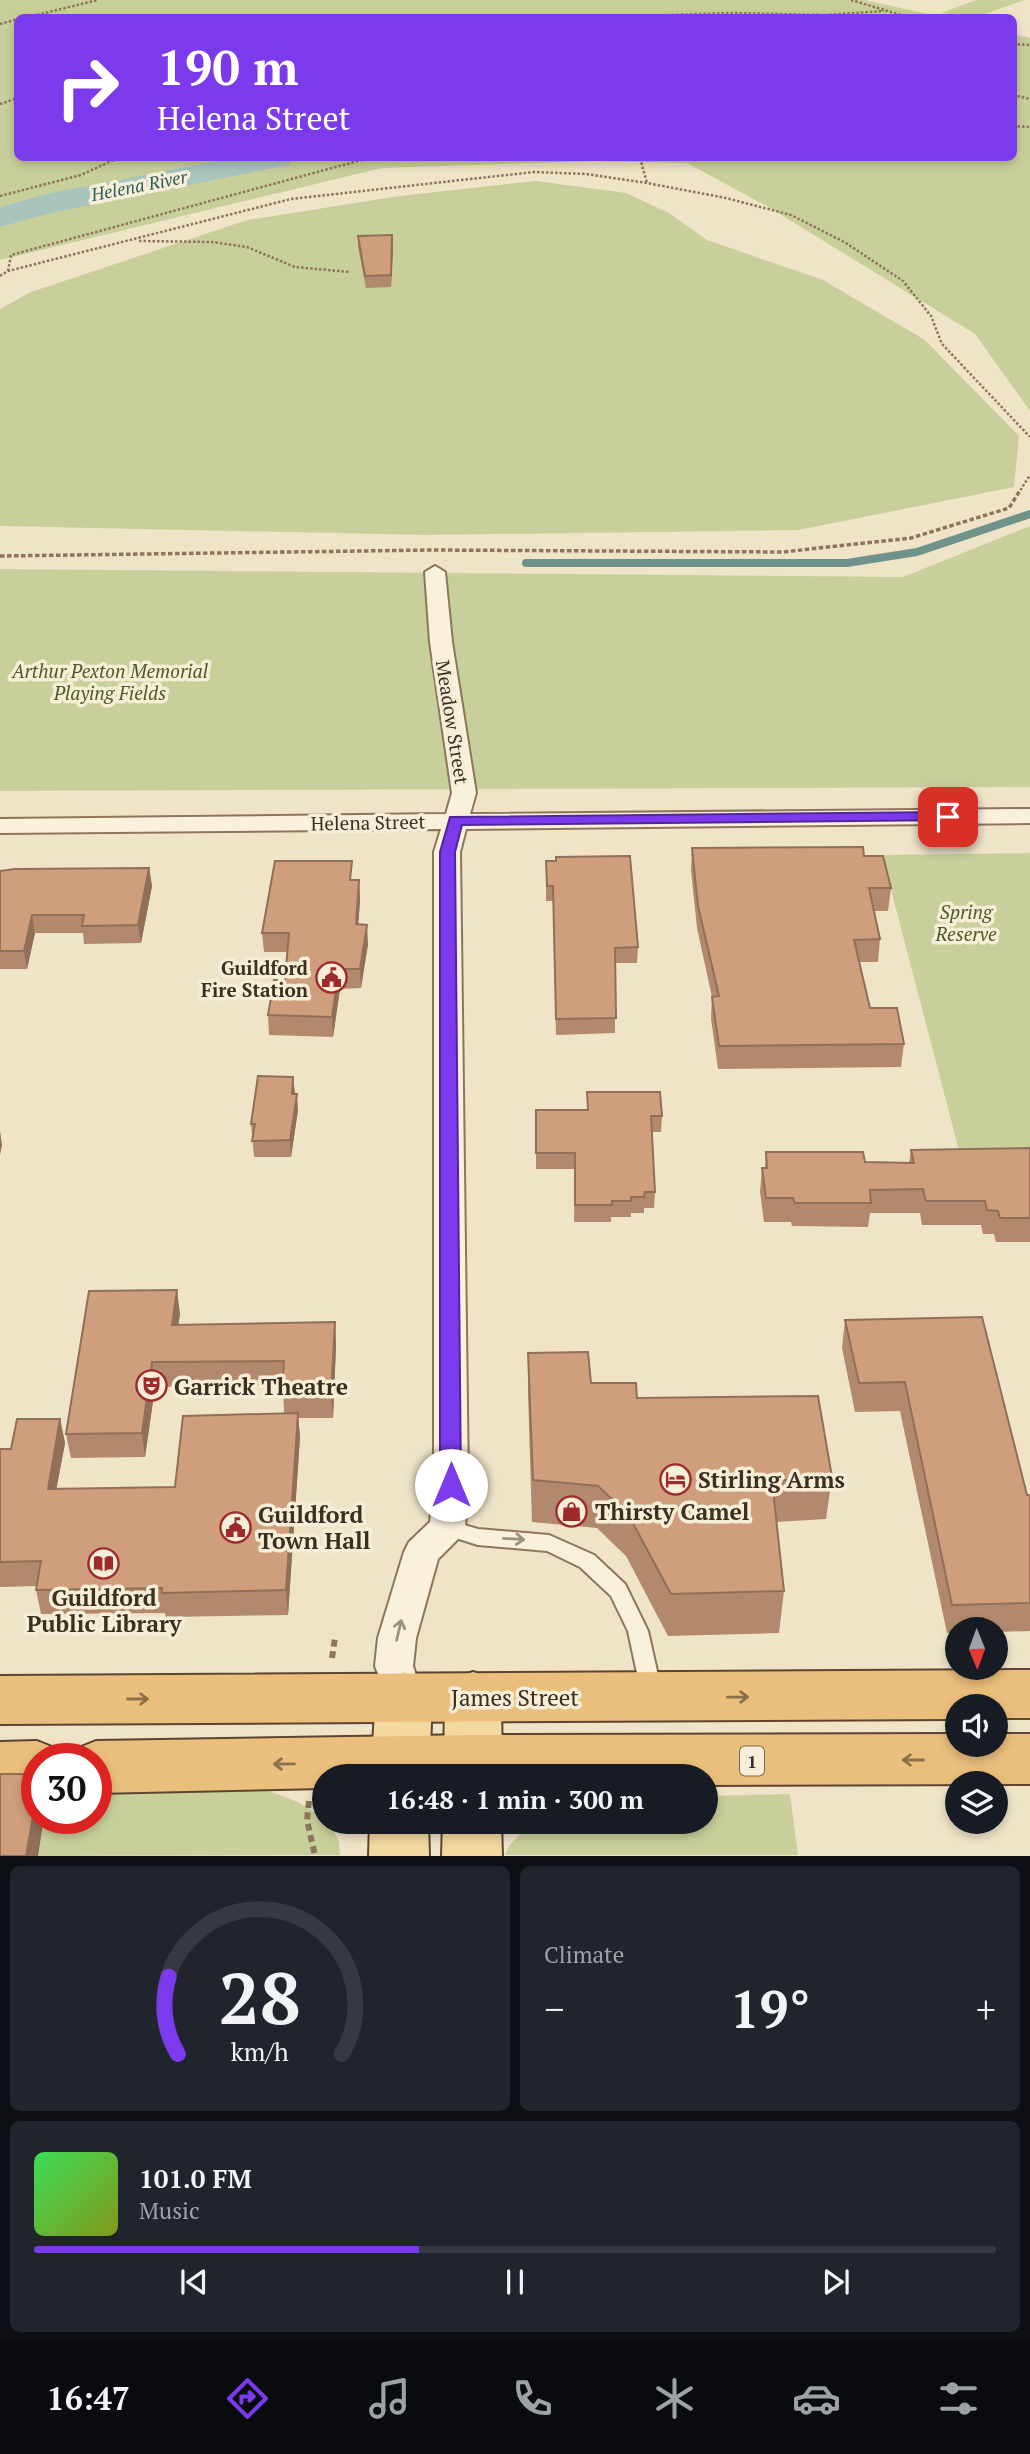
<!DOCTYPE html>
<html lang="en">
<head>
<meta charset="utf-8">
<style>
	body { margin:0; font-family:"PT Serif",serif; background:#20242c; color:#f1f3f6; height:100vh; display:flex; flex-direction:column; font-size:26px; white-space:nowrap }
	* { box-sizing:border-box; margin:0 }
	p { font-size:23px; color:#9ea1a6 }
	.icon { flex:none; width:38px; height:38px; fill:none; stroke:currentColor; stroke-width:2; stroke-linecap:round; stroke-linejoin:round }
	.map { position:relative; height:1856px; overflow:hidden }
	.details { display:flex; flex-direction:column; gap:10px; padding:10px; background:#0d0f14; flex:1 }
	.details>* { flex:none }
	.guide { position:absolute; left:14px; top:14px; width:1003px; height:147px; border-radius:10px; box-shadow:0 4px 10px #0003; background:#7c3aed; color:#fff; overflow:hidden }
	.needle { width:46px; rotate:179deg }
	.fabs { position:absolute; left:945px; top:1617px; display:grid; gap:14px }
	.fabs a { display:grid; place-items:center; width:63px; height:63px; border-radius:50%; background:#171b24; box-shadow:0 4px 10px #0003; font-size:35px }
	.speed { position:absolute; left:21px; top:1743px; display:flex; gap:14px; font-size:35px; font-weight:700; text-align:center }
	.speed>* { display:grid; place-content:center; width:91px; height:91px; border-radius:50%; background:#171b24; box-shadow:0 4px 10px #0003; line-height:1 }
	.speed .limit { border:10px solid #d22; background:#fff; color:#111 }
	.pin { position:absolute; display:grid; place-items:center; width:60px; height:60px; color:#fff; margin:-30px; border-radius:14px; box-shadow:0 4px 10px #0006 }
	.me { position:absolute; width:77px; margin:-38px; rotate:0deg; stroke-linejoin:round; filter:drop-shadow(0 0 5px #0008) }
	.turn { display:flex; align-items:center; gap:24px; height:147px; padding:0 28px; font-size:32px }
	.turn .icon { width:91px; height:91px; stroke-width:2.5 }
	.turn b { display:block; font-size:49px; line-height:60px }
	.big { font-size:52px; font-weight:600; line-height:1.1 }
	.details .widget { flex:1; display:flex; flex-direction:column; justify-content:center; gap:10px; min-width:0; padding:0 24px; border-radius:10px; background:#20242c }
	.details .dial { align-items:center; gap:0 }
	.dial svg { height:182px; overflow:visible; fill:none; stroke:#363941; stroke-width:7; stroke-linecap:round; text-anchor:middle }
	.dial text { fill:#f1f3f6; stroke:none }
	.song { display:flex; align-items:center; gap:21px }
	.cover { width:84px; height:84px; border-radius:10px; background:linear-gradient(135deg,hsl(130 70% 55%),hsl(70 70% 35%)) }
	.played { height:7px; border-radius:4px; background:linear-gradient(90deg,#7c3aed 40%,#363941 40%) }
	.keys { display:flex; justify-content:space-around; direction:ltr }
	.heat { display:flex; justify-content:space-between; align-items:center; font-size:38px; direction:ltr }
	.details .tiles { flex:1; display:grid; gap:10px; grid-template-columns:1fr 1fr }
	.widget:last-child { grid-column:span 2 }
	.trip { position:absolute; left:312px; top:1764px; width:406px; height:70px; border-radius:35px; background:#171b24; box-shadow:0 4px 10px #0003; font-weight:600; line-height:70px; text-align:center }
	.tabs { display:flex; height:112px; justify-content:space-around; align-items:center; background:#090b0e; color:#9ea1a6 }
	.tabs .icon { width:49px; height:49px }
	.tabs .selected { color:#7c3aed }
	.tabs b { font-size:32px; color:#f1f3f6 }
	.map>svg:first-child { display:block }
</style>
</head>
<body>
<div class="map">
<svg width="1030" height="1856" viewBox="0 0 1030 1856">
	<rect width="100%" height="100%" fill="#f0e4c8"/>
	<path fill="#c9cf9b" d="M 0,0 L 864,0 L 941,17 L 18,18 L 18,158 L 1013,158 L 1013,34 L 1030,38 L 1030,411 L 975,334 L 770,208 L 687,163 L 593,161 L 382,168 L 0,260 Z
		M 976,0 L 1024,0 L 977,17 L 941,13 Z
		M 536,181 L 626,193 L 669,213 L 707,240 L 823,280 L 925,340 L 1019,436 L 1014,487 L 798,530 L 426,535 L 0,526 L 0,309 L 31,292 L 247,220 L 400,196 Z
		M 1030,526 L 1030,787 L 0,791 L 0,569 L 903,577 Z
		M 1030,853 L 1030,1163 L 963,1166 L 882,855 Z
		M 96,1779 L 251,1784 L 298,1802 L 324,1818 L 324,1822 L 329,1822 L 339,1842 L 340,1855 L 38,1856 L 44,1818 L 96,1818 Z
		M 790,1794 L 798,1855 L 505,1855 L 509,1846 L 532,1822 L 705,1822 L 705,1796 Z"/>
	<g fill="none" stroke-linecap="round" stroke-linejoin="round">
		<path stroke="#6f938a" stroke-width="8" d="M 526,563 L 847,563 L 917,552 L 1030,514"/>
		<path fill="#a9c4bc" fill-rule="evenodd" d="M 233,158 L 294,158 L 289,165 L 278,167 L 51,213 L 0,227 L 0,207 L 46,194 Z"/>
		<defs>
			<path id="service" d="M 447,1520 L 478,1529 L 549,1535 L 594,1555 L 625,1584 L 648,1631 L 657,1671 L 665,1686 L 662,1692 L 655,1695 L 648,1692 L 637,1673 L 628,1631 L 611,1596 L 580,1567 L 547,1551 L 478,1545 L 440,1533 L 438,1528 L 440,1523 Z"/>
			<path id="minor" d="M 435,566 L 445,572 L 452,642 L 476,793 L 470,814 L 1030,809 L 1030,823 L 466,829 L 460,852 L 468,1485 L 465,1528 L 459,1538 L 438,1559 L 416,1638 L 413,1666 L 423,1696 L 417,1708 L 404,1712 L 391,1708 L 375,1666 L 378,1638 L 404,1552 L 409,1542 L 430,1522 L 434,1485 L 434,852 L 441,829 L 0,833 L 0,819 L 446,814 L 452,793 L 430,642 L 425,572 Z"/>
			<path id="primary" d="M 404,1672 L 424,1679 L 432,1696 L 429,1776 L 371,1776 L 376,1696 L 384,1679 Z
				M 473,1672 L 493,1679 L 501,1696 L 502,1776 L 444,1776 L 445,1696 L 453,1679 Z
				M 370,1822 L 428,1822 L 429,1856 L 369,1856 Z
				M 443,1822 L 501,1822 L 502,1856 L 442,1856 Z"/>
			<path id="trunk" d="M 1030,1670 L 1030,1718 L 996,1718 L 996,1706 L 957,1706 L 957,1719 L 0,1724 L 0,1676 Z
				M 957,1734 L 957,1745 L 996,1745 L 996,1734 L 1030,1734 L 1030,1784 L 705,1785 L 705,1776 L 324,1776 L 324,1788 L 96,1793 L 96,1759 L 71,1759 L 76,1749 L 96,1741 L 473,1735 Z
				M 37,1741 L 57,1749 L 62,1759 L 37,1759 L 37,1793 L 0,1794 L 0,1742 Z"/>
		</defs>
		<use href="#service" stroke="#8d765c" stroke-width="4"/>
		<use href="#minor" stroke="#8d765c" stroke-width="4"/>
		<use href="#primary" stroke="#5b4430" stroke-width="4"/>
		<use href="#trunk" stroke="#5b4430" stroke-width="4"/>
		<path stroke="#8d765c" stroke-width="2.5" stroke-dasharray="2.5 2" stroke-linecap="butt" d="M 851,0 L 911,18
			M 24,18 L 98,0
			M 573,18 L 732,13 L 825,15 L 884,11
			M 0,24 L 18,19
			M 1013,44 L 1030,45
			M 1013,95 L 1030,99
			M 0,104 L 18,98
			M 1013,126 L 1030,127
			M 640,158 L 647,183
			M 0,196 L 81,175 L 118,158
			M 139,241 L 212,242 L 247,247 L 295,267 L 350,272
			M 8,271 L 11,255 L 369,158
			M 0,276 L 8,271 L 291,199 L 534,172 L 586,174 L 647,183 L 726,198 L 791,215 L 846,243 L 903,281 L 931,316 L 942,344 L 1030,437
			M 1018,494 L 1030,475"/>
		<path stroke="#8d765c" stroke-width="3.5" stroke-dasharray="4.5 2.5" stroke-linecap="butt" d="M 0,556 L 433,550 L 783,552 L 911,538 L 1009,508 L 1019,492"/>
		<path stroke="#8d765c" stroke-width="6" stroke-dasharray="7 4.5" stroke-linecap="butt" d="M 332,1658 L 335,1638
			M 309,1801 L 307,1820 L 315,1856"/>
		<use href="#service" fill="#faf1dc" fill-rule="evenodd"/>
		<use href="#minor" fill="#faf1dc" fill-rule="evenodd"/>
		<use href="#primary" fill="#f3d9a0" fill-rule="evenodd"/>
		<use href="#trunk" fill="#eabe7c" fill-rule="evenodd"/>
	</g>
	<path fill="#b2896c" d="M 358,236 L 393,247 L 391,287 L 366,288 L 358,247 Z
		M 692,848 L 864,856 L 891,888 L 888,911 L 874,911 L 880,939 L 878,962 L 859,962 L 870,1008 L 904,1044 L 901,1067 L 718,1069 L 711,1019 L 712,997 L 697,928 L 691,870 Z
		M 546,861 L 638,947 L 637,963 L 615,963 L 615,1033 L 556,1035 L 553,901 L 546,901 Z
		M 149,868 L 152,886 L 141,943 L 84,944 L 83,933 L 35,933 L 27,969 L 0,969 L 0,871 Z
		M 353,880 L 359,880 L 360,900 L 358,924 L 368,944 L 361,988 L 340,989 L 333,1037 L 269,1035 L 268,1015 L 285,980 L 287,952 L 264,952 L 262,933 Z
		M 587,1092 L 662,1116 L 661,1132 L 651,1132 L 655,1192 L 654,1208 L 644,1208 L 644,1213 L 631,1213 L 631,1217 L 611,1217 L 611,1222 L 574,1222 L 575,1169 L 536,1169 L 536,1110 L 587,1110 Z
		M 294,1094 L 298,1110 L 291,1157 L 254,1157 L 251,1124 Z
		M 1030,1148 L 1030,1242 L 996,1242 L 994,1234 L 983,1234 L 981,1225 L 922,1225 L 920,1213 L 870,1213 L 868,1227 L 792,1226 L 791,1222 L 764,1222 L 760,1192 L 762,1168 L 765,1168 L 766,1152 L 865,1162 L 909,1163 L 911,1150 Z
		M 180,1314 L 178,1325 L 335,1322 L 336,1346 L 333,1418 L 298,1418 L 300,1437 L 288,1615 L 166,1617 L 165,1613 L 41,1614 L 36,1590 L 37,1586 L 0,1587 L 0,1449 L 11,1449 L 60,1419 L 65,1443 L 56,1489 L 175,1487 L 284,1413 L 283,1385 L 155,1387 L 145,1457 L 71,1458 L 66,1434 Z
		M 845,1320 L 1027,1495 L 1030,1495 L 1030,1631 L 996,1632 L 996,1629 L 957,1629 L 957,1633 L 947,1633 L 900,1411 L 855,1412 L 842,1348 Z
		M 528,1353 L 591,1383 L 637,1398 L 832,1477 L 826,1519 L 776,1522 L 784,1591 L 779,1633 L 668,1636 L 626,1556 L 597,1528 L 532,1522 L 528,1394 Z"/>
	<path fill="#916f58" d="M 392,235 L 393,247 L 391,287 L 391,275 Z
		M 149,868 L 152,886 L 141,943 L 138,925 Z
		M 359,880 L 360,900 L 357,944 L 356,924 Z
		M 32,915 L 35,933 L 27,969 L 24,951 Z
		M 367,925 L 368,944 L 361,988 L 360,969 Z
		M 339,969 L 340,989 L 333,1037 L 332,1017 Z
		M 293,1077 L 295,1093 L 293,1110 L 292,1094 Z
		M 297,1094 L 298,1110 L 291,1157 L 290,1140 Z
		M 0,1131 L 2,1145 L 0,1155 Z
		M 177,1290 L 180,1314 L 175,1349 L 172,1325 Z
		M 335,1322 L 336,1346 L 333,1418 L 331,1394 Z
		M 152,1362 L 155,1387 L 145,1457 L 142,1433 Z
		M 298,1413 L 300,1437 L 288,1615 L 286,1590 Z
		M 60,1419 L 65,1443 L 52,1513 L 48,1489 Z
		M 37,1793 L 37,1818 L 44,1818 L 38,1856 L 26,1856 Z"/>
	<path fill="#cf9f7d" stroke="#916f58" stroke-width="2" d="M 392,235 L 391,275 L 365,276 L 358,236 Z
		M 863,847 L 864,856 L 883,856 L 891,888 L 869,888 L 880,939 L 854,940 L 870,1008 L 897,1008 L 904,1044 L 719,1046 L 712,997 L 719,996 L 698,906 L 692,848 Z
		M 630,856 L 638,947 L 615,948 L 616,1018 L 556,1019 L 553,886 L 547,886 L 546,861 L 556,861 L 556,857 Z
		M 275,861 L 352,861 L 350,880 L 359,880 L 356,924 L 367,925 L 360,969 L 339,969 L 332,1017 L 268,1015 L 274,980 L 285,980 L 289,933 L 262,933 Z
		M 149,868 L 138,925 L 82,926 L 84,915 L 32,915 L 24,951 L 0,951 L 0,871 L 15,869 Z
		M 258,1076 L 293,1077 L 292,1094 L 297,1094 L 290,1140 L 252,1141 L 255,1124 L 251,1124 Z
		M 587,1092 L 660,1092 L 662,1116 L 651,1116 L 655,1192 L 645,1192 L 644,1197 L 631,1197 L 631,1201 L 612,1201 L 612,1205 L 575,1205 L 575,1153 L 536,1153 L 536,1110 L 588,1110 Z
		M 1030,1148 L 1030,1218 L 1000,1218 L 998,1211 L 987,1210 L 985,1201 L 926,1201 L 923,1189 L 870,1190 L 871,1203 L 795,1203 L 793,1198 L 766,1198 L 762,1168 L 767,1168 L 766,1152 L 863,1152 L 865,1162 L 914,1163 L 911,1150 Z
		M 177,1290 L 172,1325 L 335,1322 L 331,1394 L 282,1393 L 284,1361 L 152,1362 L 142,1433 L 66,1434 L 89,1291 Z
		M 982,1317 L 1027,1495 L 1030,1495 L 1030,1603 L 952,1605 L 905,1382 L 859,1383 L 845,1320 Z
		M 588,1352 L 591,1383 L 636,1383 L 637,1398 L 818,1396 L 832,1477 L 772,1481 L 784,1591 L 671,1594 L 628,1514 L 598,1486 L 533,1480 L 528,1353 Z
		M 298,1413 L 286,1590 L 162,1593 L 162,1588 L 36,1590 L 41,1561 L 0,1562 L 0,1449 L 11,1449 L 17,1419 L 60,1419 L 48,1489 L 175,1487 L 183,1416 Z
		M 0,1774 L 37,1774 L 37,1793 L 26,1856 L 0,1856 Z"/>
	<defs><path id="oneway-shaft" d="M-6 0H5M1.5-3L5.5 0L1.5 3" fill="none" stroke-width="1.6" stroke-linecap="round" stroke-linejoin="round" transform="scale(1.75)"/></defs>
	<g stroke="#9c907e">
		<use href="#oneway-shaft" transform="translate(514 1539) rotate(3)"/>
		<use href="#oneway-shaft" transform="translate(399 1630) rotate(-77)"/>
	</g>
	<g stroke="#8b6f49">
		<use href="#oneway-shaft" transform="translate(738 1697) rotate(-1)"/>
		<use href="#oneway-shaft" transform="translate(138 1699)"/>
		<use href="#oneway-shaft" transform="translate(913 1760) rotate(180)"/>
		<use href="#oneway-shaft" transform="translate(284 1764) rotate(179)"/>
	</g>
	<path fill="#7c3aed" stroke="#51269a" stroke-width="2" d="M 948,812 L 955,817 L 953,820 L 462,825 L 455,852 L 461,1485 L 458,1491 L 451,1493 L 444,1491 L 440,1485 L 440,852 L 450,817 Z"/>
	<defs>
		<symbol id="civic-ring" viewBox="-11 -11 22 22"><circle r="9.5" fill="#f7eed8" stroke="#9e2a2b" stroke-width="1.5"/><path d="M-.6-6.5H3V-4.5H.6V-3L4-1V1h2V6H-6V1h2V-1L-.6-3ZM-1.2 2.5V6h2.4V2.5Z" fill="#9e2a2b"/></symbol>
		<symbol id="theatre-ring" viewBox="-11 -11 22 22"><circle r="9.5" fill="#f7eed8" stroke="#9e2a2b" stroke-width="1.5"/><path d="M-5-5.5Q0-4 5-5.5V0Q5 5 0 6Q-5 5-5 0ZM-3.3-2.5H-1v1.5H-3.3ZM1-2.5H3.3v1.5H1ZM-2.8 1Q0 5.5 2.8 1Z" fill="#9e2a2b"/></symbol>
		<symbol id="hotel-ring" viewBox="-11 -11 22 22"><circle r="9.5" fill="#f7eed8" stroke="#9e2a2b" stroke-width="1.5"/><path d="M-6-4.5h1.5V1H6V5H4.5V3h-9V5H-6ZM-4 0a1.8 1.8 0 1 1 3.6 0ZM.5 0V-2.5h3Q6-2.5 6 0Z" fill="#9e2a2b"/></symbol>
		<symbol id="shop-ring" viewBox="-11 -11 22 22"><circle r="9.5" fill="#f7eed8" stroke="#9e2a2b" stroke-width="1.5"/><path d="M-5-2.5h2.3a2.7 3.5 0 0 1 5.4 0H5L5.5 6h-11ZM-1.5-2.5h3a1.5 2.3 0 0 0-3 0Z" fill="#9e2a2b"/></symbol>
		<symbol id="library-ring" viewBox="-11 -11 22 22"><circle r="9.5" fill="#f7eed8" stroke="#9e2a2b" stroke-width="1.5"/><path d="M-6-4Q-3-5.5-.7-3.5V5Q-3 3-6 4ZM6-4Q3-5.5 .7-3.5V5Q3 3 6 4Z" fill="#9e2a2b"/></symbol>
	</defs>
	<g fill-rule="evenodd">
		<use href="#civic-ring" x="314" y="960" width="35" height="35"/>
		<use href="#theatre-ring" x="134" y="1368" width="35" height="35"/>
		<use href="#hotel-ring" x="658" y="1462" width="35" height="35"/>
		<use href="#shop-ring" x="554" y="1494" width="35" height="35"/>
		<use href="#civic-ring" x="218" y="1510" width="35" height="35"/>
		<use href="#library-ring" x="86" y="1546" width="35" height="35"/>
	</g>
	<g text-anchor="middle" dominant-baseline="central" stroke-width="7" stroke-linejoin="round" paint-order="stroke">
		<g font-size="18" font-style="italic" fill="#2f5d5a" stroke="#f7eed8">
			<text transform="translate(139 185) rotate(-11)">Helena River</text>
		</g>
		<rect fill="#f7eed8" stroke="#756857" stroke-width="2" x="740" y="1746.5" width="24" height="29" rx="5"/>
		<g font-size="18" font-weight="bold" fill="#3d2e20">
			<text x="752" y="1761">1</text>
		</g>
		<g font-size="19" font-style="italic" fill="#4d5a26" stroke="#f7eed8">
			<text x="110" y="670">Arthur Pexton Memorial<tspan x="110" dy="22">Playing Fields</tspan></text>
			<text x="966" y="911">Spring<tspan x="966" dy="22">Reserve</tspan></text>
		</g>
		<g font-size="19" fill="#3d2e20" stroke="#f7eed8">
			<text transform="translate(453 722) rotate(81)">Meadow Street</text>
			<text transform="translate(368 822) rotate(-1)">Helena Street</text>
		</g>
		<g font-size="19" font-weight="bold" fill="#3d2e20" stroke="#f7eed8" text-anchor="end">
			<text x="308" y="967">Guildford<tspan x="308" dy="22">Fire Station</tspan></text>
		</g>
		<g font-size="23" font-weight="bold" fill="#3d2e20" stroke="#f7eed8" text-anchor="start">
			<text x="174" y="1386">Garrick Theatre</text>
			<text x="698" y="1479">Stirling Arms</text>
			<text x="595" y="1511">Thirsty Camel</text>
			<text x="258" y="1514">Guildford<tspan x="258" dy="26">Town Hall</tspan></text>
			<text x="104" y="1597" text-anchor="middle">Guildford<tspan x="104" dy="26">Public Library</tspan></text>
		</g>
		<g font-size="23" fill="#3d2e20" stroke="#f7eed8">
			<text x="515" y="1697">James Street</text>
		</g>
	</g>
</svg>
<div class="fabs">
<a><svg class="needle" viewBox="-14 -14 28 28"><path d="M0-13l5 13h-10z" fill="#e53935"/><path d="M0 13l5-13h-10z" fill="#9ea1a6"/></svg></a>
<a><svg class="icon" aria-label="sound" viewBox="0 0 24 24"><path d="M4 9h4l5-4v14l-5-4H4zM17 9q2 3 0 6"/></svg></a>
<a><svg class="icon" aria-label="layers" viewBox="0 0 24 24"><path d="M12 4l9 5-9 5-9-5zM3 14l9 5 9-5"/></svg></a>
</div>
<div class="speed"><div class="limit">30</div></div>
<div class="pin" style="left:948px;top:817px;background:#d93025"><svg class="icon" aria-label="arrive" viewBox="0 0 24 24"><path d="M6 21V4h12l-3 4 3 4H6"/></svg></div>
<svg class="me" style="left:451px;top:1485px" viewBox="-20 -20 40 40"><circle r="19" fill="#fff"/><path d="M0-13L10 11 0 6-10 11z" fill="#7c3aed"/></svg>
<div class="trip">16:48 · 1 min · 300 m</div>
<div class="guide">
<div class="turn"><svg class="icon" aria-label="right" viewBox="0 0 24 24"><path d="M7 20v-9h11M14 6l5 5-5 5"/></svg><div><b>190 m</b>Helena Street</div></div>
</div>
</div>
<section class="details">
<div class="tiles">
<div class="widget dial"><svg viewBox="0 0 100 80">
<path d="M14 69A42 42 0 1 1 86 69"/>
<path d="M14 69A42 42 0 0 1 10 35" stroke="#7c3aed"/>
<text x="50" y="56" font-size="32" font-weight="700">28</text>
<text x="50" y="72" font-size="11">km/h</text>
</svg></div>
<div class="widget"><p>Climate</p>
<div class="heat"><a>−</a><b class="big">19°</b><a>+</a></div>
</div>
<div class="widget">
<div class="song"><i class="cover"></i><div><b>101.0 FM</b><p>Music</p></div></div>
<div class="played"></div>
<div class="keys"><svg class="icon" aria-label="previous" viewBox="0 0 24 24"><path d="M18 5L8 12l10 7zM5 5v14"/></svg><svg class="icon" aria-label="pause" viewBox="0 0 24 24"><path d="M8 5v14M16 5v14"/></svg><svg class="icon" aria-label="next" viewBox="0 0 24 24"><path d="M6 5l10 7-10 7zM19 5v14"/></svg></div>
</div>
</div>
</section>
<nav class="tabs">
<b>16:47</b>
<svg class="icon selected" aria-label="directions" viewBox="0 0 24 24"><path d="M12 3l9 9-9 9-9-9zM9 14v-3h6M13 9l2 2-2 2"/></svg>
<svg class="icon" aria-label="music" viewBox="0 0 24 24"><path d="M9 18V5l10-2v13"/><circle cx="6" cy="18" r="3"/><circle cx="16" cy="16" r="3"/></svg>
<svg class="icon" aria-label="phone" viewBox="0 0 24 24"><path d="M5 4h4l2 5-3 2q2 4 5 5l2-3 5 2v4C11 20 4 13 5 4z"/></svg>
<svg class="icon" aria-label="climate" viewBox="0 0 24 24"><path d="M12 3v18M4 7l16 10M4 17L20 7"/></svg>
<svg class="icon" aria-label="car" viewBox="0 0 24 24"><path d="M5 17H2v-5l4-1 3-4h7l3 4 3 1v5h-3M9 17h6M6 11h13"/><circle cx="7" cy="17" r="2"/><circle cx="17" cy="17" r="2"/></svg>
<svg class="icon" aria-label="filters" viewBox="0 0 24 24"><path d="M4 7h16M4 17h16"/><circle cx="9" cy="7" r="2"/><circle cx="15" cy="17" r="2"/></svg>
</nav>
</body>
</html>
